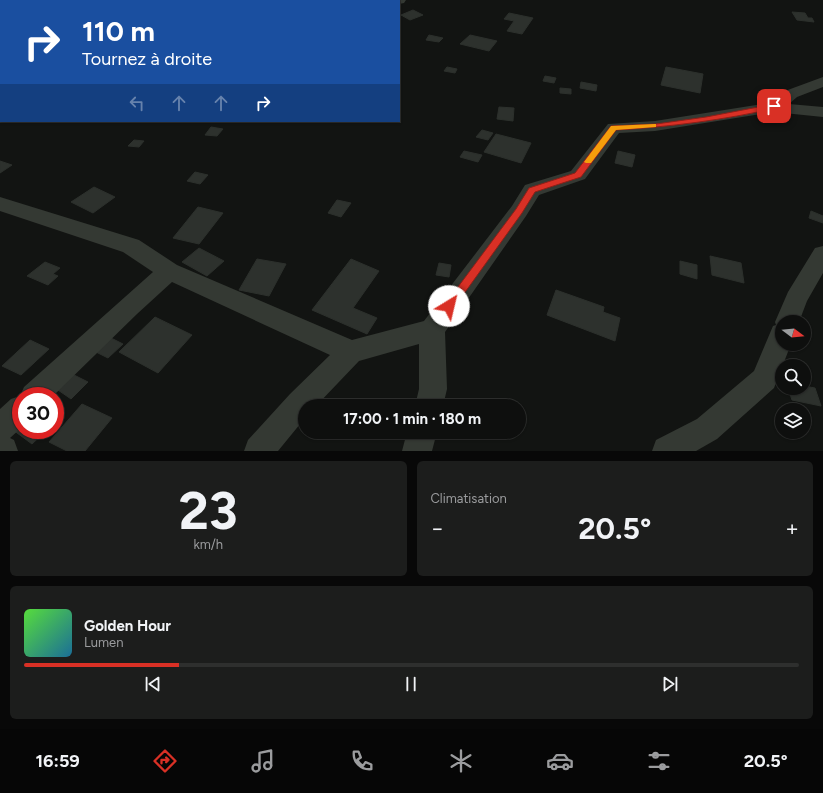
<!DOCTYPE html>
<html lang="fr">
<head>
<meta charset="utf-8">
<style>
	body { margin:0; font-family:Figtree,sans-serif; background:#1c1d1c; color:#f1f3f6; height:100vh; display:flex; flex-direction:column; font-size:15px; white-space:nowrap }
	* { box-sizing:border-box; margin:0 }
	p { font-size:13px; color:#9b9c9e }
	.icon { flex:none; width:22px; height:22px; fill:none; stroke:currentColor; stroke-width:2; stroke-linecap:round; stroke-linejoin:round }
	.map { position:relative; height:451px; overflow:hidden }
	.details { display:flex; flex-direction:column; gap:10px; padding:10px; background:#080808; flex:1 }
	.details>* { flex:none }
	.banner { position:absolute; left:0px; top:0px; width:400px; height:122px; box-shadow:0 1px 3px #0004,0 0 0 1px #2e2f2e; background:#1a4fa0; color:#fff; overflow:hidden }
	.needle { width:26px; rotate:106deg }
	.fabs { position:absolute; left:775px; top:315px; display:grid; gap:8px }
	.fabs a { display:grid; place-items:center; width:36px; height:36px; border-radius:50%; background:#0e0f0e; box-shadow:0 1px 3px #0004,0 0 0 1px #2e2f2e; font-size:20px }
	.speed { position:absolute; left:12px; top:387px; display:flex; gap:8px; font-size:20px; font-weight:700; text-align:center }
	.speed>* { display:grid; place-content:center; width:52px; height:52px; border-radius:50%; background:#0e0f0e; box-shadow:0 1px 3px #0004,0 0 0 1px #2e2f2e; line-height:1 }
	.speed .limit { border:6px solid #d22; background:#fff; color:#111 }
	.pin { position:absolute; display:grid; place-items:center; width:34px; height:34px; color:#fff; margin:-17px; border-radius:8px; box-shadow:0 2px 6px #0006 }
	.me { position:absolute; width:44px; margin:-22px; rotate:36deg; stroke-linejoin:round; filter:drop-shadow(0 0 3px #0008) }
	.turn { display:flex; align-items:center; gap:14px; height:84px; padding:0 16px; font-size:18px }
	.turn .icon { width:52px; height:52px; stroke-width:2.5 }
	.turn b { display:block; font-size:28px; line-height:34px }
	.lanes { display:flex; align-items:center; height:38px; padding:0 16px; background:#0003; justify-content:center; gap:20px; direction:ltr }
	.lanes .off { opacity:.35 }
	.big { font-size:30px; font-weight:700; line-height:1.1 }
	.details .card { flex:1; display:flex; flex-direction:column; justify-content:center; gap:6px; min-width:0; padding:0 14px; border-radius:6px; background:#1c1d1c }
	.details .dial { align-items:center; gap:0 }
	.dial b { font-size:52px; line-height:1 }
	.song { display:flex; align-items:center; gap:12px }
	.cover { width:48px; height:48px; border-radius:6px; background:linear-gradient(135deg,hsl(110 70% 55%),hsl(200 70% 35%)) }
	.played { height:4px; border-radius:2px; background:linear-gradient(90deg,#d93025 20%,#2e2f2e 20%) }
	.keys { display:flex; justify-content:space-around; direction:ltr }
	.heat { display:flex; justify-content:space-between; align-items:center; font-size:22px; direction:ltr }
	.details .tiles { flex:1; display:grid; gap:10px; grid-template-columns:1fr 1fr }
	.card:last-child { grid-column:span 2 }
	.trip { position:absolute; left:298px; top:399px; width:228px; height:40px; border-radius:20px; background:#0e0f0e; box-shadow:0 1px 3px #0004,0 0 0 1px #2e2f2e; font-weight:700; line-height:40px; text-align:center }
	.tab-bar { display:flex; height:64px; justify-content:space-around; align-items:center; background:#060606; color:#9b9c9e }
	.tab-bar .icon { width:28px; height:28px }
	.tab-bar .active { color:#d93025 }
	.tab-bar b { font-size:18px; color:#f1f3f6 }
	.map>svg:first-child { display:block }
</style>
</head>
<body>
<div class="map">
<svg width="823" height="451" viewBox="0 0 823 451">
	<rect width="100%" height="100%" fill="#121412"/>
	<path fill="#2d312d" stroke="#2c302c" d="M 413,10 L 423,15 L 410,20 L 401,15 Z
		M 792,12 L 805,13 L 808,18 L 812,18 L 814,22 L 797,20 Z
		M 509,13 L 533,18 L 522,34 L 507,31 L 514,21 L 504,19 Z
		M 429,35 L 443,38 L 439,42 L 426,40 Z
		M 470,35 L 497,41 L 489,51 L 460,44 Z
		M 447,67 L 457,69 L 455,73 L 444,71 Z
		M 666,67 L 703,74 L 700,93 L 661,85 Z
		M 545,76 L 556,78 L 554,83 L 543,81 Z
		M 581,82 L 597,85 L 596,91 L 580,88 Z
		M 560,88 L 571,89 L 571,94 L 560,93 Z
		M 499,107 L 514,108 L 513,121 L 497,119 Z
		M 211,127 L 223,129 L 217,136 L 205,135 Z
		M 482,130 L 493,133 L 488,140 L 476,137 Z
		M 496,134 L 531,143 L 521,163 L 484,152 Z
		M 134,140 L 144,141 L 139,147 L 128,146 Z
		M 464,151 L 482,155 L 478,162 L 460,157 Z
		M 618,151 L 635,155 L 632,167 L 615,163 Z
		M 0,161 L 12,165 L 0,173 Z
		M 195,172 L 208,175 L 200,184 L 187,181 Z
		M 94,187 L 115,197 L 93,213 L 71,202 Z
		M 337,200 L 351,203 L 341,217 L 328,213 Z
		M 198,207 L 223,213 L 199,244 L 173,238 Z
		M 811,211 L 823,216 L 823,223 L 809,218 Z
		M 199,248 L 224,261 L 207,276 L 182,262 Z
		M 710,256 L 741,263 L 744,283 L 712,275 Z
		M 257,259 L 286,264 L 269,296 L 239,290 Z
		M 351,259 L 379,271 L 353,308 L 377,318 L 367,334 L 312,310 Z
		M 680,261 L 697,265 L 697,279 L 680,274 Z
		M 45,262 L 60,268 L 53,274 L 58,276 L 48,285 L 27,276 Z
		M 439,263 L 451,265 L 449,277 L 436,275 Z
		M 556,290 L 604,307 L 603,312 L 620,318 L 615,341 L 547,315 Z
		M 155,317 L 192,335 L 158,373 L 119,352 Z
		M 111,338 L 123,344 L 108,358 L 96,352 Z
		M 30,340 L 49,349 L 21,375 L 2,366 Z
		M 74,375 L 88,382 L 71,399 L 58,390 Z
		M 804,386 L 815,388 L 821,406 L 792,400 L 788,388 L 804,388 Z
		M 82,404 L 112,418 L 85,451 L 67,451 L 49,442 Z
		M 55,409 L 63,414 L 55,422 Z
		M 21,423 L 21,430 L 47,430 L 32,444 L 13,430 Z"/>
	<g fill="none" stroke-linecap="round" stroke-linejoin="round">
		<path fill="#343933" fill-rule="evenodd" d="M 389,0 L 406,0 L 404,3 L 399,4 L 399,1 L 388,1 Z
			M 823,77 L 823,87 L 797,97 L 789,104 L 823,107 L 823,117 L 774,112 L 655,131 L 619,133 L 585,179 L 539,195 L 526,216 L 445,332 L 447,389 L 443,406 L 415,406 L 419,389 L 419,344 L 359,361 L 316,406 L 305,406 L 305,418 L 278,451 L 244,451 L 248,440 L 290,394 L 330,355 L 172,282 L 137,314 L 53,396 L 21,396 L 21,428 L 10,438 L 14,440 L 18,451 L 0,451 L 0,409 L 11,399 L 20,396 L 24,387 L 153,272 L 123,252 L 0,211 L 0,197 L 139,240 L 177,265 L 352,340 L 424,321 L 512,206 L 525,185 L 571,171 L 608,124 L 655,121 L 769,103 L 785,91 Z
			M 0,99 L 1,99 L 1,109 L 0,109 Z
			M 823,246 L 823,273 L 807,301 L 799,322 L 782,322 L 782,344 L 791,344 L 774,388 L 717,439 L 696,451 L 652,451 L 656,440 L 697,419 L 754,371 L 773,326 L 776,325 L 775,322 L 788,292 L 815,248 Z
			M 407,432 L 437,432 L 432,451 L 402,451 Z"/>
	</g>
	<path fill="#d93025" stroke="#8d1f18" d="M 774,104 L 777,106 L 776,108 C 724,120 669,127 616,130 L 581,177 L 535,192 L 522,213 L 453,309 L 449,311 L 446,309 L 444,306 L 446,303 L 516,209 L 529,188 L 575,173 L 611,126 L 656,124 L 706,117 Z"/>
	<path fill="#f59e0b" d="M 654,124 L 656,124 L 656,127 L 616,130 L 591,163 L 586,163 L 584,162 L 611,126 Z"/>
</svg>
<div class="fabs">
<a><svg class="needle" viewBox="-14 -14 28 28"><path d="M0-13l5 13h-10z" fill="#e53935"/><path d="M0 13l5-13h-10z" fill="#9b9c9e"/></svg></a>
<a><svg class="icon" aria-label="search" viewBox="0 0 24 24"><circle cx="10" cy="10" r="6"/><path d="M15 15l6 6"/></svg></a>
<a><svg class="icon" aria-label="layers" viewBox="0 0 24 24"><path d="M12 4l9 5-9 5-9-5zM3 14l9 5 9-5"/></svg></a>
</div>
<div class="speed"><div class="limit">30</div></div>
<div class="pin" style="left:774px;top:106px;background:#d93025"><svg class="icon" aria-label="arrive" viewBox="0 0 24 24"><path d="M6 21V4h12l-3 4 3 4H6"/></svg></div>
<svg class="me" style="left:449px;top:306px" viewBox="-20 -20 40 40"><circle r="19" fill="#fff"/><path d="M0-13L10 11 0 6-10 11z" fill="#d93025"/></svg>
<div class="trip">17:00 · 1 min · 180 m</div>
<div class="banner">
<div class="turn"><svg class="icon" aria-label="right" viewBox="0 0 24 24"><path d="M7 20v-9h11M14 6l5 5-5 5"/></svg><div><b>110 m</b>Tournez à droite</div></div>
<div class="lanes"><svg class="icon off" aria-label="left" viewBox="0 0 24 24"><path d="M17 20v-9H6M10 6l-5 5 5 5"/></svg><svg class="icon off" aria-label="ahead" viewBox="0 0 24 24"><path d="M12 20V5M6 11l6-6 6 6"/></svg><svg class="icon off" aria-label="ahead" viewBox="0 0 24 24"><path d="M12 20V5M6 11l6-6 6 6"/></svg><svg class="icon" aria-label="right" viewBox="0 0 24 24"><path d="M7 20v-9h11M14 6l5 5-5 5"/></svg></div>
</div>
</div>
<section class="details">
<div class="tiles">
<div class="card dial"><b>23</b><p>km/h</p></div>
<div class="card"><p>Climatisation</p>
<div class="heat"><a>−</a><b class="big">20.5°</b><a>+</a></div>
</div>
<div class="card">
<div class="song"><i class="cover"></i><div><b>Golden Hour</b><p>Lumen</p></div></div>
<div class="played"></div>
<div class="keys"><svg class="icon" aria-label="previous" viewBox="0 0 24 24"><path d="M18 5L8 12l10 7zM5 5v14"/></svg><svg class="icon" aria-label="pause" viewBox="0 0 24 24"><path d="M8 5v14M16 5v14"/></svg><svg class="icon" aria-label="next" viewBox="0 0 24 24"><path d="M6 5l10 7-10 7zM19 5v14"/></svg></div>
</div>
</div>
</section>
<nav class="tab-bar">
<b>16:59</b>
<svg class="icon active" aria-label="directions" viewBox="0 0 24 24"><path d="M12 3l9 9-9 9-9-9zM9 14v-3h6M13 9l2 2-2 2"/></svg>
<svg class="icon" aria-label="music" viewBox="0 0 24 24"><path d="M9 18V5l10-2v13"/><circle cx="6" cy="18" r="3"/><circle cx="16" cy="16" r="3"/></svg>
<svg class="icon" aria-label="phone" viewBox="0 0 24 24"><path d="M5 4h4l2 5-3 2q2 4 5 5l2-3 5 2v4C11 20 4 13 5 4z"/></svg>
<svg class="icon" aria-label="climate" viewBox="0 0 24 24"><path d="M12 3v18M4 7l16 10M4 17L20 7"/></svg>
<svg class="icon" aria-label="car" viewBox="0 0 24 24"><path d="M5 17H2v-5l4-1 3-4h7l3 4 3 1v5h-3M9 17h6M6 11h13"/><circle cx="7" cy="17" r="2"/><circle cx="17" cy="17" r="2"/></svg>
<svg class="icon" aria-label="filters" viewBox="0 0 24 24"><path d="M4 7h16M4 17h16"/><circle cx="9" cy="7" r="2"/><circle cx="15" cy="17" r="2"/></svg>
<b>20.5°</b>
</nav>
</body>
</html>
